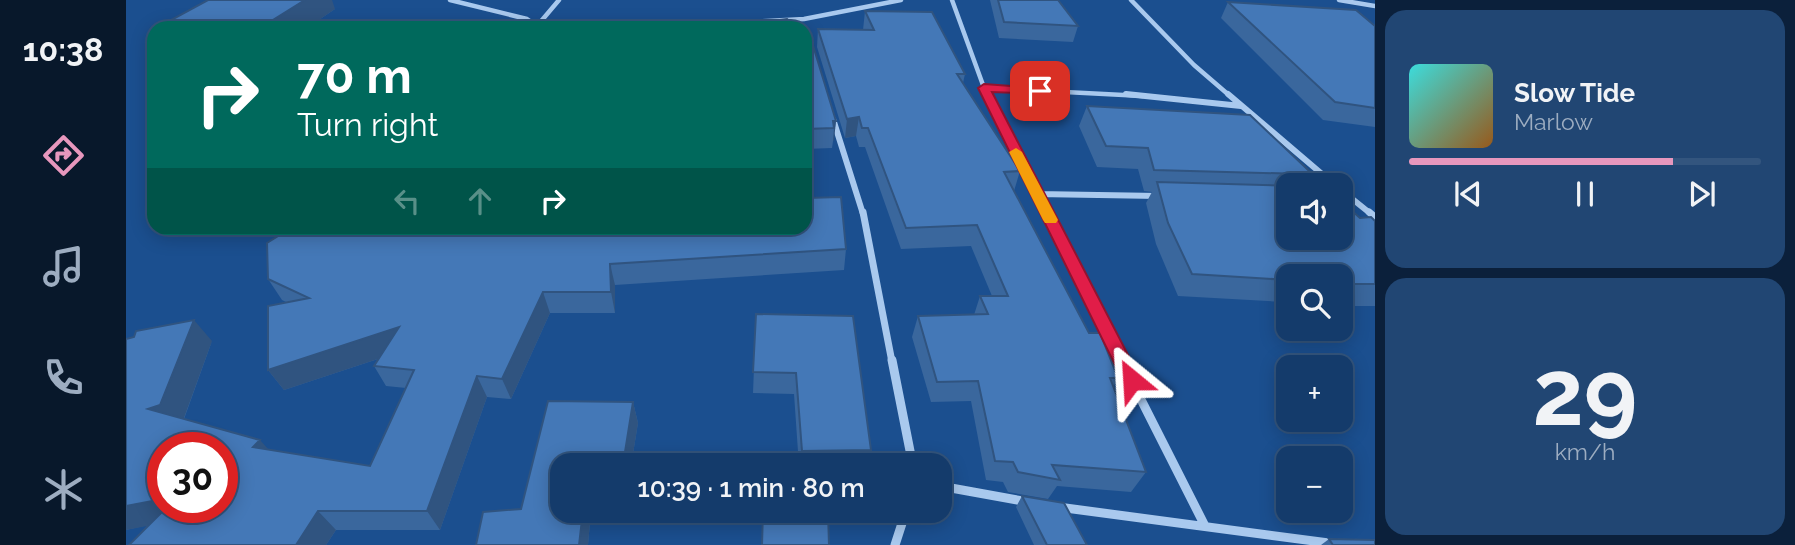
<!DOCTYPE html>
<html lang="en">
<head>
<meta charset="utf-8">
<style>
	body { margin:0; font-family:Raleway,sans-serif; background:#214673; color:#f1f3f6; height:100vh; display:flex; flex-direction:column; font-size:26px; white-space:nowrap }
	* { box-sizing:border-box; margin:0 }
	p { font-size:23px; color:#9dadc1 }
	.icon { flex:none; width:38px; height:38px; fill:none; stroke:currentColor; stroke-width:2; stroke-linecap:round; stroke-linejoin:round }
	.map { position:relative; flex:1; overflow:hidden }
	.side { display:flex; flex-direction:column; gap:10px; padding:10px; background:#0b203b; width:420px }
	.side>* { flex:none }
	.hud { position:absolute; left:21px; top:21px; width:665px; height:214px; border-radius:21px; box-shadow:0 4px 18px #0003,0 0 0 2px #33557e; background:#00695c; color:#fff; overflow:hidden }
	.fabs { position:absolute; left:1150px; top:173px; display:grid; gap:14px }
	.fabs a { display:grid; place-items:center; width:77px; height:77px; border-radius:14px; background:#143b6b; box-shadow:0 4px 18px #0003,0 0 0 2px #33557e; font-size:35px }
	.speed { position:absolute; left:21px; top:432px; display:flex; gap:14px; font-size:35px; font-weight:700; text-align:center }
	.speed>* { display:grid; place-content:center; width:91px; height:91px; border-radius:50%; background:#143b6b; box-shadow:0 4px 18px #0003,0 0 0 2px #33557e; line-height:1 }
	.speed .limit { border:10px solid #d22; background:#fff; color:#111 }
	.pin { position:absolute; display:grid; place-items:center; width:60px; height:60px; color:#fff; margin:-30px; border-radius:14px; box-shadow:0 4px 10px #0006 }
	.me { position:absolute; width:77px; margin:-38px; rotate:333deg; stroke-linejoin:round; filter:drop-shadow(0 0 5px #0008) }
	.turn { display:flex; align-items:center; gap:24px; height:147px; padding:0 35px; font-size:32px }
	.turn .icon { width:91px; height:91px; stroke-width:2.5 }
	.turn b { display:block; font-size:49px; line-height:60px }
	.lanes { display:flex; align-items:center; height:66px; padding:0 35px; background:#0003; justify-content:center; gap:35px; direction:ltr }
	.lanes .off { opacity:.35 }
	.side .tile { flex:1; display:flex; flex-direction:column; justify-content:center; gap:10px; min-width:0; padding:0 24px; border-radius:21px; background:#214673 }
	.side .dial { align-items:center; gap:0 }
	.dial b { font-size:91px; line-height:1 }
	.song { display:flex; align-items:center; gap:21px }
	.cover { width:84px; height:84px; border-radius:10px; background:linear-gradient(135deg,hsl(180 70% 55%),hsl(30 70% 35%)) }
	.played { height:7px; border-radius:4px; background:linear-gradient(90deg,#e797bd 75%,#33557e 75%) }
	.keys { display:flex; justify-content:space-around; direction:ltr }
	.trip { position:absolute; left:424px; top:453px; width:402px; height:70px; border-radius:21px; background:#143b6b; box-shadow:0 4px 18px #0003,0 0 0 2px #33557e; font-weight:600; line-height:70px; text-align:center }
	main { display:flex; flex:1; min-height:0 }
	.menu { display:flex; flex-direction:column; width:126px; justify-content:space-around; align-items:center; background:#08182b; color:#9dadc1 }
	.menu .icon { width:49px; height:49px }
	.menu .selected { color:#e797bd }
	.menu b { font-size:32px; color:#f1f3f6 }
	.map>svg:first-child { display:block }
</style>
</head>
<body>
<main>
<nav class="menu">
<b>10:38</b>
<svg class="icon selected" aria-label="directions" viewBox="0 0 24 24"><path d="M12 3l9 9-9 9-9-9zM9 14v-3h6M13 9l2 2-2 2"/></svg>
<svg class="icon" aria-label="music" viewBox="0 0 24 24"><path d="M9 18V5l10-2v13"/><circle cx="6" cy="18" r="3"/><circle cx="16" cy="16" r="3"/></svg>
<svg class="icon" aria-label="phone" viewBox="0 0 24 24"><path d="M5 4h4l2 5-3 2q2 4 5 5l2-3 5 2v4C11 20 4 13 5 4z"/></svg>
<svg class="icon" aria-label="climate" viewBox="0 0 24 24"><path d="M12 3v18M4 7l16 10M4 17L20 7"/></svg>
</nav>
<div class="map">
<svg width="1249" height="545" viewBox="0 0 1249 545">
	<rect width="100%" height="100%" fill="#1b4f8f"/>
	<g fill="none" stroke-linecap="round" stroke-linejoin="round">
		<path stroke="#a9c9ee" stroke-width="4.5" d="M 324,0 L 401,19 L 411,26 L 513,28
			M 826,0 L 861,96
			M 1005,0 L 1068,65 L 1104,96
			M 1213,0 L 1249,6
			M 411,26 L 433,0
			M 514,28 L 678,19 L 775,0
			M 858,88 L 1017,96"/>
		<path stroke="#a9c9ee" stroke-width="6" d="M 860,94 L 921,214
			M 1000,94 L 1115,106
			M 1102,94 L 1210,186
			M 707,119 L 737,214
			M 1214,189 L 1245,214
			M 911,194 L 1033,196"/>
		<path stroke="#a9c9ee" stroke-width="7" d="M 737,212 L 766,362
			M 920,212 L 996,362
			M 1243,212 L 1249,217"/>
		<path stroke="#a9c9ee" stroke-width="9" d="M 766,360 L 787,466
			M 995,360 L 1079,526
			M 814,486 L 902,502
			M 932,507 L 1218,545
			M 769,545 L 780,511"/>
	</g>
	<path fill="#3a679d" d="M 864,0 L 932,0 L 952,26 L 947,42 L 873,38 Z
		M 1102,2 L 1249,26 L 1249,127 L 1197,120 L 1095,18 Z
		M 209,9 L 181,28 L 50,28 L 45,20 Z
		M 739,11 L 839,74 L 837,83 L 894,171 L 888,191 L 963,333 L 992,378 L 988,386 L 1020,472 L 1005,492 L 931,486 L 922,499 L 882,492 L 877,482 L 860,480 L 845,401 L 805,402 L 786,337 L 792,316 L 848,315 L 854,296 L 866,296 L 845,246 L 775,249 L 739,147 L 733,147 L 730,136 L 719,138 L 691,47 L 692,29 L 737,30 Z
		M 679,29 L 710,121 L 706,148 L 679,149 Z
		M 961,106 L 1124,115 L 1234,218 L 1249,221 L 1249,306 L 1214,306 L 1214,276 L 1162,276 L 1162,306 L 1160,306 L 1157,302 L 1052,296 L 1030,244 L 1020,203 L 1026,192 L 1018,191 L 1012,169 L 971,167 L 953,126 Z
		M 720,249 L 718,270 L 489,285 L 489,313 L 424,313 L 385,399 L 361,397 L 314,530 L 210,530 L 200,545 L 3,545 L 22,525 L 0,530 L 86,341 L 58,419 L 143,450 L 244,466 L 280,388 L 260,386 L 248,366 L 252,359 L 158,390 L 142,370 L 160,302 L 156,300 L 142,279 Z
		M 630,314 L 745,450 L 742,466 L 673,466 L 668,394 L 627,393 Z
		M 422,401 L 507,402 L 512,423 L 505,466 L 436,466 L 436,511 L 465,511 L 462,545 L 350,545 L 357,512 L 395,509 Z
		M 896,496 L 961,545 L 908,545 L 890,507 Z
		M 1203,539 L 1249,545 L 1195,545 Z"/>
	<path fill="#305480" d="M 179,0 L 206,0 L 209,9 L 181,28 L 134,28 Z
		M 733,117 L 730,136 L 719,138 L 721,119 Z
		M 707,121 L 710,121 L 708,140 L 707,141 L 708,128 Z
		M 484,264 L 489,285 L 489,313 L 485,292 Z
		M 417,292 L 424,313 L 385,399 L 376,379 Z
		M 68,320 L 86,341 L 55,426 L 22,409 Z
		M 273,327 L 285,348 L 158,390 L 142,370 Z
		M 351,376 L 361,397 L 314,530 L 301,511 Z
		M 507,402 L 512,423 L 505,466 L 503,466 L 499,452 Z
		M 134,440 L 152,460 L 127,447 Z
		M 463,452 L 467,466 L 461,466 Z
		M 37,499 L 37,508 L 63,508 L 73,516 L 0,530 L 0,506 Z
		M 192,511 L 210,530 L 200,545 L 170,545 Z
		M 457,511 L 465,511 L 462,545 L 453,545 Z"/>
	<path fill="#4478b7" stroke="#305480" stroke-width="2" d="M 82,0 L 179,0 L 134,28 L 45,20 Z
		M 872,0 L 932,0 L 952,26 L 878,22 Z
		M 1102,2 L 1230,10 L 1249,26 L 1249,108 L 1209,102 Z
		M 739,11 L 806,12 L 839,74 L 831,74 L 894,171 L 878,172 L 963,333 L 974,333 L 992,378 L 984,378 L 1020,472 L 926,465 L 934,480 L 892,472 L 887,462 L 869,461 L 852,381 L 811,382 L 792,316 L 862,314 L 854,296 L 882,296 L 851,225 L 780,228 L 742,128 L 736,128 L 733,117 L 721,119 L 692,29 L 748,30 Z
		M 661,19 L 670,28 L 591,28 Z
		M 679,29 L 682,29 L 710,121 L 707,121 L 708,128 L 679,129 Z
		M 961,106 L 1124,115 L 1199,186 L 1177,186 L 1181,183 L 1182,178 L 1177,174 L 1028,170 L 1022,148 L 980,146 Z
		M 1031,182 L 1175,186 L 1162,186 L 1162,238 L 1214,238 L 1214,200 L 1234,218 L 1245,217 L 1249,221 L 1249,284 L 1214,284 L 1214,276 L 1162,276 L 1162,280 L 1066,274 L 1042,223 Z
		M 715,197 L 720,249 L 484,264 L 485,292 L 417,292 L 376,379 L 351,376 L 301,511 L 192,511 L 170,545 L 3,545 L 40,508 L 96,508 L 96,448 L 37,448 L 37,499 L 0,506 L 0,339 L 8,337 L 10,331 L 68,320 L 34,405 L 22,409 L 134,440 L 127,447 L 244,466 L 288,370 L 248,366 L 273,327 L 142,370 L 142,306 L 183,298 L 142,279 L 141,243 L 165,228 L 679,228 L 679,198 Z
		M 630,314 L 727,316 L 745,450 L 676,451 L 670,373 L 627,372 Z
		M 422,401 L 507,402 L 499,452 L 463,452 L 461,466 L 436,466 L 436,511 L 457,511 L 453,545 L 350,545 L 357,512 L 395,509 Z
		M 896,496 L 938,503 L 961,545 L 921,545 Z
		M 637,511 L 702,511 L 703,545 L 636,545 Z
		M 1203,539 L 1249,540 L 1249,545 L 1207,545 Z"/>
	<path fill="#e11d48" stroke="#92132f" stroke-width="2" d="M 858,84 L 914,88 L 920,91 L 914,94 L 866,92 L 1015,380 L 1012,385 L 1006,387 L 999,385 L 852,88 Z"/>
	<path fill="#f59e0b" d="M 890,148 L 896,152 L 932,220 L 930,223 L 919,223 L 917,220 L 883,152 Z"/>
</svg>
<div class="fabs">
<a><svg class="icon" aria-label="sound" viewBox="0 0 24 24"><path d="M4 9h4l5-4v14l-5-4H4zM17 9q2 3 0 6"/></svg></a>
<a><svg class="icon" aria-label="search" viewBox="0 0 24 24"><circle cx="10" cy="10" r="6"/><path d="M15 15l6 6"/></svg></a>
<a>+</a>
<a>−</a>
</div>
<div class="speed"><div class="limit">30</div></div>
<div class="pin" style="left:914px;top:91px;background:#d93025"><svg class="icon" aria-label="arrive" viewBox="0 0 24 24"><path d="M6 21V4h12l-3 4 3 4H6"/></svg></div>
<svg class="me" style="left:1006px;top:380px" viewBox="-20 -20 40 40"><path d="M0-17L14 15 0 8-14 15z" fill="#e11d48" stroke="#fff" stroke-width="4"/></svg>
<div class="trip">10:39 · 1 min · 80 m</div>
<div class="hud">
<div class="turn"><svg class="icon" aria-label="right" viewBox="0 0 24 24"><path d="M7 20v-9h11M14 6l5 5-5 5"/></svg><div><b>70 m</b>Turn right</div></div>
<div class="lanes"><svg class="icon off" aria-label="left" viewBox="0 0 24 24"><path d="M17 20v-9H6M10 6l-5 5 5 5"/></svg><svg class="icon off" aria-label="ahead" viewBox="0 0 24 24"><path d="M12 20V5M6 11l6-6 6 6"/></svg><svg class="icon" aria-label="right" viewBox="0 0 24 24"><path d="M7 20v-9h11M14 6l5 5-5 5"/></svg></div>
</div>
</div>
<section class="side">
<div class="tile">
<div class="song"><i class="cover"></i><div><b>Slow Tide</b><p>Marlow</p></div></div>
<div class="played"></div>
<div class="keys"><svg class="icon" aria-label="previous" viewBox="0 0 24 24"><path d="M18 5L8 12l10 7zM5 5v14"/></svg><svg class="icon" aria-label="pause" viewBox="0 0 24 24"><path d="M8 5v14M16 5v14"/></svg><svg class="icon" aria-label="next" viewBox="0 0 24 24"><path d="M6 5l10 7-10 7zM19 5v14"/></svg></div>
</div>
<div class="tile dial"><b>29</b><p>km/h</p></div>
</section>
</main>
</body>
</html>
